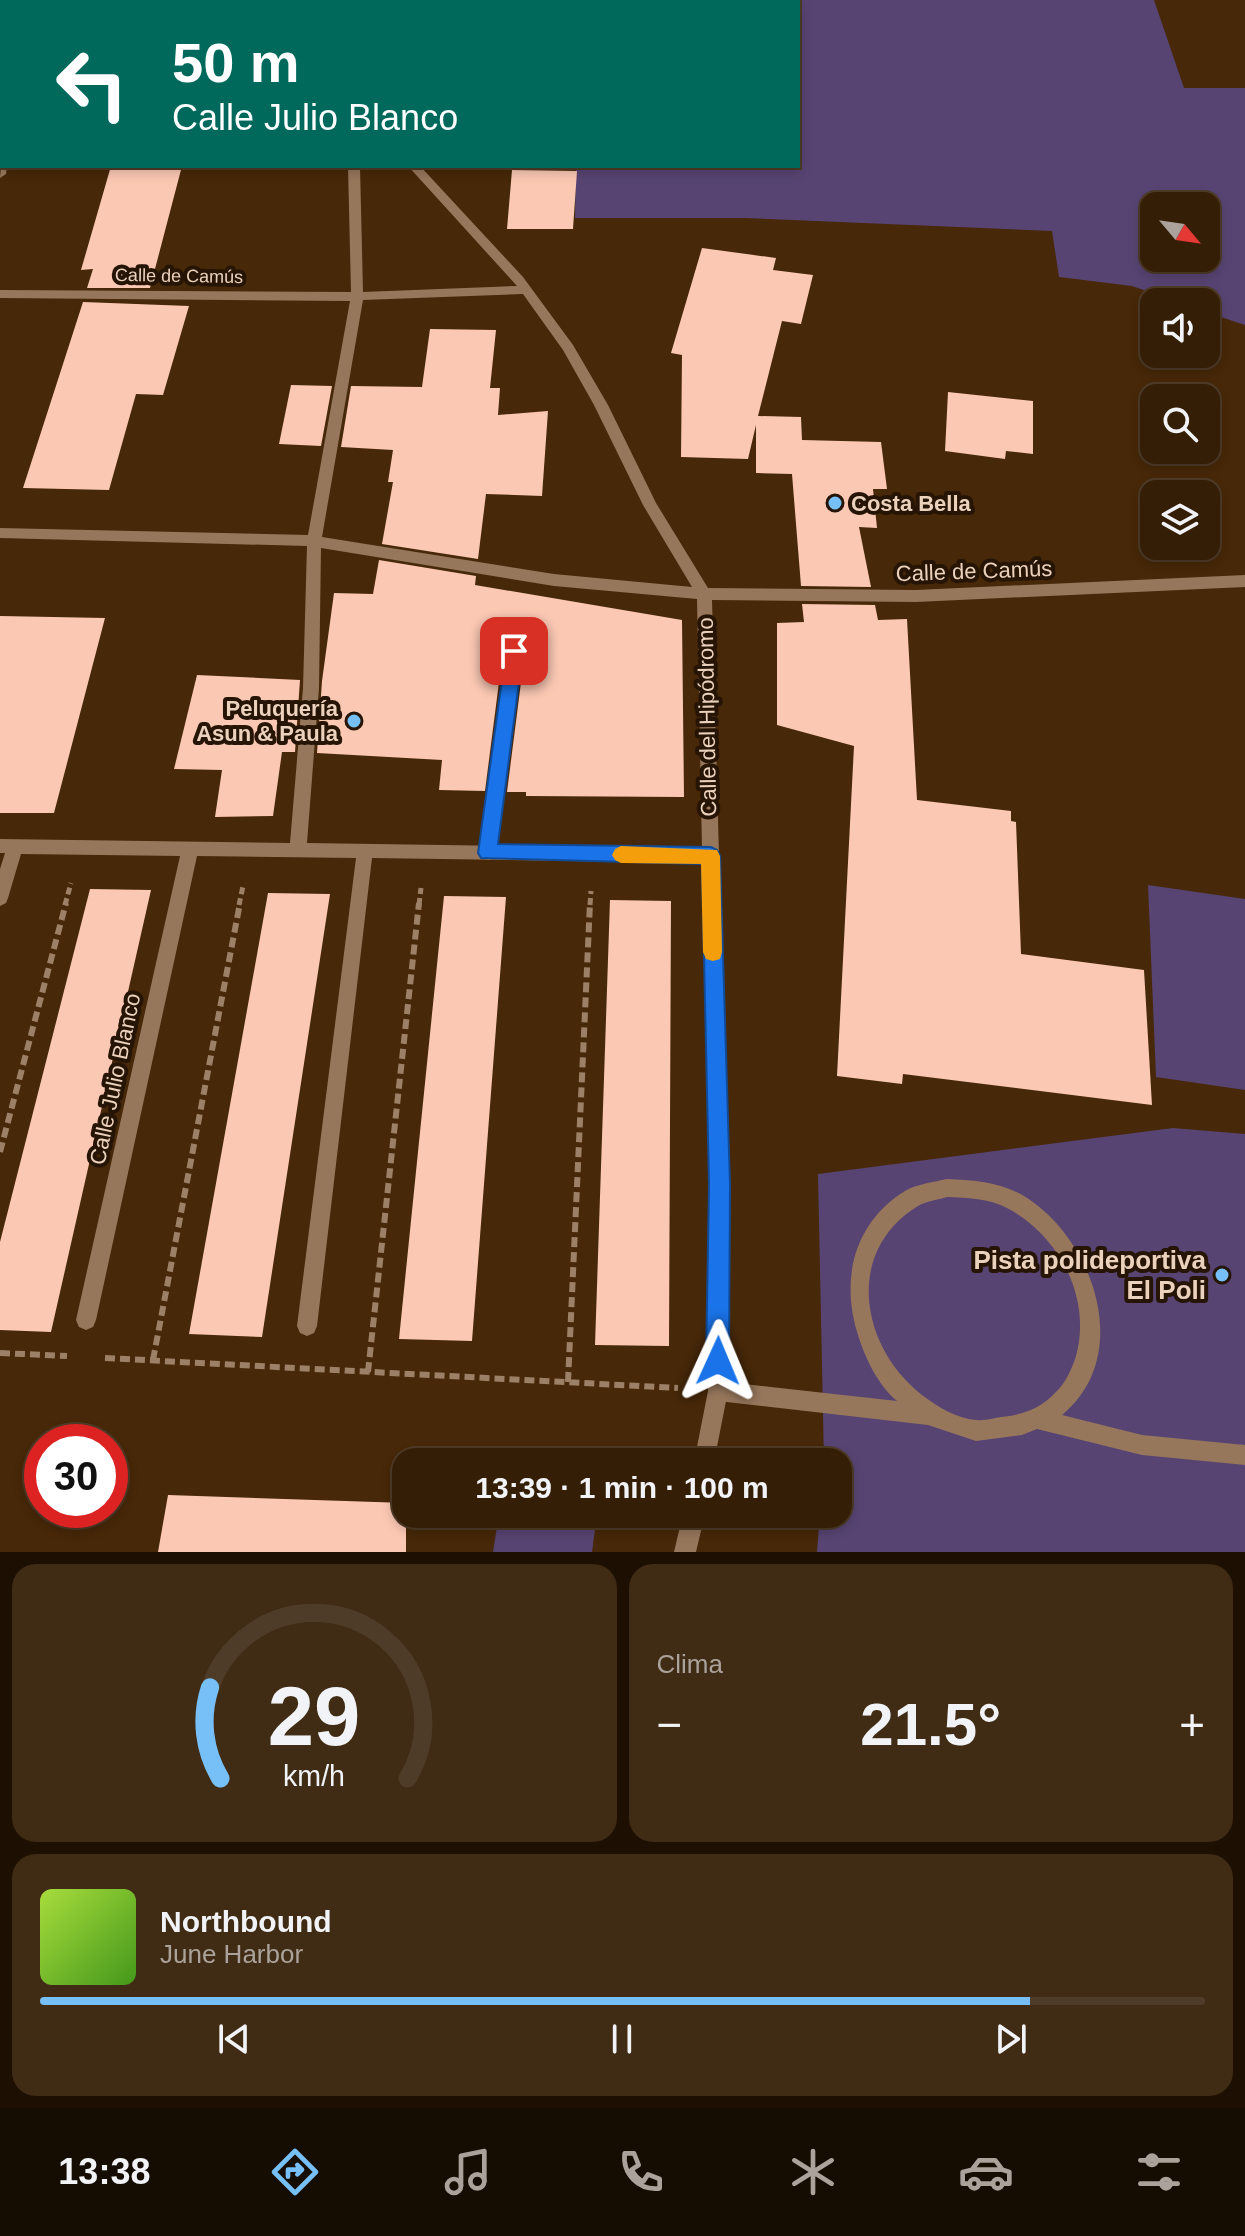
<!DOCTYPE html>
<html lang="es">
<head>
<meta charset="utf-8">
<style>
	body { margin:0; font-family:Helvetica,sans-serif; background:#402b14; color:#f1f3f6; height:100vh; display:flex; flex-direction:column; font-size:30px; white-space:nowrap }
	* { box-sizing:border-box; margin:0 }
	p { font-size:26px; color:#aaa29b }
	.icon { flex:none; width:44px; height:44px; fill:none; stroke:currentColor; stroke-width:2; stroke-linecap:round; stroke-linejoin:round }
	.map { position:relative; height:1552px; overflow:hidden }
	.drawer { display:flex; flex-direction:column; gap:12px; padding:12px; background:#1d1003; flex:1 }
	.drawer>* { flex:none }
	.banner { position:absolute; left:0px; top:0px; width:800px; height:168px; box-shadow:0 4px 12px #0003,0 0 0 2px #4f3c28; background:#00695c; color:#fff; overflow:hidden }
	.needle { width:52px; rotate:119deg }
	.buttons { position:absolute; left:1140px; top:192px; display:grid; gap:16px }
	.buttons a { display:grid; place-items:center; width:80px; height:80px; border-radius:16px; background:#351e06; box-shadow:0 4px 12px #0003,0 0 0 2px #4f3c28; font-size:40px }
	.speed { position:absolute; left:24px; top:1424px; display:flex; gap:16px; font-size:40px; font-weight:700; text-align:center }
	.speed>* { display:grid; place-content:center; width:104px; height:104px; border-radius:50%; background:#351e06; box-shadow:0 4px 12px #0003,0 0 0 2px #4f3c28; line-height:1 }
	.speed .limit { border:12px solid #d22; background:#fff; color:#111 }
	.pin { position:absolute; display:grid; place-items:center; width:68px; height:68px; color:#fff; margin:-34px; border-radius:16px; box-shadow:0 4px 12px #0006 }
	.me { position:absolute; width:88px; margin:-44px; rotate:1deg; stroke-linejoin:round; filter:drop-shadow(0 0 6px #0008) }
	.turn { display:flex; align-items:center; gap:28px; height:168px; padding:0 40px; font-size:36px }
	.turn .icon { width:104px; height:104px; stroke-width:2.5 }
	.turn b { display:block; font-size:56px; line-height:68px }
	.big { font-size:60px; font-weight:700; line-height:1.1 }
	.drawer .tile { flex:1; display:flex; flex-direction:column; justify-content:center; gap:12px; min-width:0; padding:0 28px; border-radius:24px; background:#402b14 }
	.drawer .dial { align-items:center; gap:0 }
	.dial svg { height:208px; overflow:visible; fill:none; stroke:#4f3c28; stroke-width:7; stroke-linecap:round; text-anchor:middle }
	.dial text { fill:#f1f3f6; stroke:none }
	.song { display:flex; align-items:center; gap:24px }
	.cover { width:96px; height:96px; border-radius:12px; background:linear-gradient(135deg,hsl(80 70% 55%),hsl(100 70% 35%)) }
	.played { height:8px; border-radius:4px; background:linear-gradient(90deg,#76c0f7 85%,#4f3c28 85%) }
	.keys { display:flex; justify-content:space-around; direction:ltr }
	.heat { display:flex; justify-content:space-between; align-items:center; font-size:44px; direction:ltr }
	.drawer .tiles { flex:1; display:grid; gap:12px; grid-template-columns:1fr 1fr }
	.tile:last-child { grid-column:span 2 }
	.trip { position:absolute; left:392px; top:1448px; width:460px; height:80px; border-radius:24px; background:#351e06; box-shadow:0 4px 12px #0003,0 0 0 2px #4f3c28; font-weight:700; line-height:80px; text-align:center }
	.menu { display:flex; height:128px; justify-content:space-around; align-items:center; background:#150c02; color:#aaa29b }
	.menu .icon { width:56px; height:56px }
	.menu .current { color:#76c0f7 }
	.menu b { font-size:36px; color:#f1f3f6 }
	.map>svg:first-child { display:block }
</style>
</head>
<body>
<div class="map">
<svg width="1245" height="1552" viewBox="0 0 1245 1552">
	<rect width="100%" height="100%" fill="#472808"/>
	<path fill="#574472" fill-rule="evenodd" d="M 527,0 L 1154,0 L 1184,88 L 1245,88 L 1245,325 L 1206,312 L 1206,302 L 1178,302 L 1132,286 L 1059,277 L 1052,231 L 745,218 L 575,218 L 576,166 L 798,166 L 798,2 ZM 1154,206 L 1206,206 L 1206,258 L 1154,258 Z
		M 1148,885 L 1245,899 L 1245,1090 L 1156,1077 Z
		M 1173,1128 L 1245,1134 L 1245,1552 L 817,1552 L 820,1514 L 838,1514 L 838,1462 L 824,1462 L 818,1174 Z
		M 499,1514 L 597,1514 L 592,1552 L 493,1552 Z"/>
	<path fill="#fbc8b4" d="M 111,166 L 182,166 L 150,288 L 87,288 L 93,269 L 81,270 Z
		M 512,170 L 577,171 L 573,229 L 507,229 Z
		M 702,248 L 776,258 L 773,270 L 813,275 L 801,324 L 782,321 L 758,416 L 801,417 L 802,440 L 881,442 L 887,489 L 873,489 L 877,528 L 859,527 L 871,587 L 801,586 L 792,474 L 756,473 L 756,425 L 748,459 L 681,457 L 682,355 L 671,353 Z
		M 83,302 L 189,306 L 163,395 L 136,394 L 109,490 L 23,488 Z
		M 430,329 L 496,330 L 490,388 L 500,388 L 498,415 L 548,411 L 542,496 L 486,494 L 478,559 L 382,544 L 393,482 L 388,482 L 393,450 L 341,447 L 351,386 L 422,387 Z
		M 291,385 L 332,386 L 321,446 L 279,444 Z
		M 948,392 L 1033,401 L 1033,454 L 1006,451 L 1005,459 L 945,451 Z
		M 379,560 L 476,576 L 475,585 L 682,620 L 684,797 L 526,796 L 526,792 L 507,792 L 525,651 L 514,642 L 503,651 L 485,791 L 439,790 L 442,760 L 317,753 L 322,681 L 334,593 L 373,594 Z
		M 802,604 L 875,605 L 878,620 L 907,619 L 917,800 L 1011,811 L 1011,821 L 1016,822 L 1021,954 L 1144,970 L 1152,1105 L 903,1074 L 902,1084 L 837,1076 L 854,746 L 777,725 L 777,623 L 804,622 Z
		M 0,616 L 105,618 L 54,813 L 0,813 Z
		M 197,675 L 300,680 L 295,752 L 282,752 L 273,816 L 215,817 L 222,770 L 174,769 Z
		M 90,889 L 151,890 L 51,1332 L 0,1330 L 0,1242 Z
		M 268,893 L 330,894 L 262,1337 L 189,1334 Z
		M 444,896 L 506,897 L 472,1341 L 399,1339 Z
		M 610,900 L 671,901 L 669,1346 L 595,1345 Z
		M 168,1495 L 406,1503 L 406,1552 L 158,1552 Z"/>
	<g fill="none" stroke-linecap="round" stroke-linejoin="round">
		<path stroke="#9d8167" stroke-width="5" stroke-dasharray="7 4" stroke-linecap="butt" d="M 65,905 L 71,883
			M 239,905 L 243,886
			M 419,905 L 421,888
			M 590,905 L 591,891"/>
		<path stroke="#9d8167" stroke-width="6" stroke-dasharray="10 5" stroke-linecap="butt" d="M 0,1152 L 66,903
			M 0,1353 L 67,1356
			M 105,1358 L 678,1388
			M 153,1360 L 240,903
			M 368,1372 L 419,903
			M 568,1382 L 590,903"/>
		<path fill="#97775c" fill-rule="evenodd" d="M 514,645 L 522,651 L 496,853 L 494,858 L 488,860 L 482,858 L 480,853 L 506,651 Z
			M 947,1179 C 973,1180 1000,1182 1024,1196 C 1093,1238 1135,1355 1062,1415 L 1142,1435 L 1245,1445 L 1245,1465 L 1142,1455 L 1037,1429 L 1022,1435 L 976,1441 L 928,1425 L 718,1401 L 711,1398 L 708,1391 L 711,1384 L 718,1381 L 897,1401 C 879,1386 866,1360 859,1338 C 840,1282 852,1224 905,1191 C 917,1184 934,1182 947,1179 ZM 947,1197 C 967,1198 989,1198 1007,1208 C 1059,1235 1092,1298 1076,1356 C 1072,1369 1065,1384 1055,1393 C 1040,1409 1022,1415 1001,1417 C 994,1418 984,1421 977,1420 C 957,1419 938,1407 922,1395 C 860,1347 844,1251 918,1206 C 926,1201 938,1200 947,1197 Z"/>
		<path fill="#97775c" fill-rule="evenodd" d="M 16,0 L 26,0 L 26,2 L 16,2 Z
			M 311,0 L 321,0 L 321,2 L 311,2 Z
			M 0,15 L 2,15 L 0,22 Z
			M 2,155 L 2,166 L 7,166 L 6,174 L 0,178 Z
			M 348,166 L 360,166 L 363,292 L 517,286 L 408,166 L 420,166 L 523,277 L 573,345 L 608,405 L 656,503 L 708,588 L 916,590 L 1245,575 L 1245,587 L 916,602 L 712,600 L 728,1185 L 728,1391 L 714,1462 L 694,1462 L 708,1391 L 710,1185 L 703,863 L 372,858 L 317,1326 L 314,1333 L 307,1336 L 300,1333 L 297,1326 L 356,858 L 197,856 L 96,1320 L 93,1327 L 86,1330 L 79,1327 L 76,1320 L 180,856 L 21,854 L 8,898 L 6,903 L 0,906 L 0,869 L 5,853 L 0,853 L 0,839 L 290,843 L 303,688 L 307,546 L 0,538 L 0,528 L 308,535 L 350,301 L 0,298 L 0,290 L 351,292 ZM 523,294 L 563,350 L 594,405 L 643,505 L 692,587 L 554,574 L 322,537 L 363,300 ZM 321,548 L 554,586 L 697,599 L 702,849 L 307,843 L 319,688 Z
			M 683,1514 L 705,1514 L 696,1552 L 674,1552 Z"/>
	</g>
	<path fill="#1a73e8" stroke="#114b97" stroke-width="2" d="M 514,645 L 523,651 L 498,844 L 711,847 L 717,850 L 720,856 L 730,1185 L 729,1361 L 726,1369 L 718,1373 L 710,1369 L 706,1361 L 709,1185 L 702,864 L 481,858 L 478,853 L 506,651 Z"/>
	<path fill="#f59e0b" d="M 621,846 L 717,850 L 720,856 L 722,952 L 720,959 L 713,961 L 706,959 L 703,952 L 701,864 L 621,863 L 615,860 L 612,855 L 615,849 Z"/>
	<g fill="#76c0f7" stroke="#261404" stroke-width="3">
		<circle cx="835" cy="503" r="8"/>
		<circle cx="354" cy="721" r="8"/>
		<circle cx="1222" cy="1275" r="8"/>
	</g>
	<g text-anchor="middle" dominant-baseline="central" stroke-width="8" stroke-linejoin="round" paint-order="stroke">
		<g font-size="18" fill="#ebd2bd" stroke="#261404">
			<text transform="translate(179 276) rotate(1)">Calle de Camús</text>
		</g>
		<g font-size="22" font-weight="bold" fill="#ebd2bd" stroke="#261404" text-anchor="start">
			<text x="851" y="503">Costa Bella</text>
			<text x="338" y="708" text-anchor="end">Peluquería<tspan x="338" dy="25">Asun &amp; Paula</tspan></text>
		</g>
		<g font-size="22" fill="#ebd2bd" stroke="#261404">
			<text transform="translate(974 571) rotate(-2)">Calle de Camús</text>
			<text transform="translate(707 717) rotate(-91)">Calle del Hipódromo</text>
			<text transform="translate(115 1079) rotate(-78)">Calle Julio Blanco</text>
		</g>
		<g font-size="26" font-weight="bold" fill="#ebd2bd" stroke="#261404" text-anchor="end">
			<text x="1206" y="1260">Pista polideportiva<tspan x="1206" dy="30">El Poli</tspan></text>
		</g>
	</g>
</svg>
<div class="buttons">
<a><svg class="needle" viewBox="-14 -14 28 28"><path d="M0-13l5 13h-10z" fill="#e53935"/><path d="M0 13l5-13h-10z" fill="#aaa29b"/></svg></a>
<a><svg class="icon" aria-label="sound" viewBox="0 0 24 24"><path d="M4 9h4l5-4v14l-5-4H4zM17 9q2 3 0 6"/></svg></a>
<a><svg class="icon" aria-label="search" viewBox="0 0 24 24"><circle cx="10" cy="10" r="6"/><path d="M15 15l6 6"/></svg></a>
<a><svg class="icon" aria-label="layers" viewBox="0 0 24 24"><path d="M12 4l9 5-9 5-9-5zM3 14l9 5 9-5"/></svg></a>
</div>
<div class="speed"><div class="limit">30</div></div>
<div class="pin" style="left:514px;top:651px;background:#d93025"><svg class="icon" aria-label="arrive" viewBox="0 0 24 24"><path d="M6 21V4h12l-3 4 3 4H6"/></svg></div>
<svg class="me" style="left:718px;top:1361px" viewBox="-20 -20 40 40"><path d="M0-17L14 15 0 8-14 15z" fill="#1a73e8" stroke="#fff" stroke-width="4"/></svg>
<div class="trip">13:39 · 1 min · 100 m</div>
<div class="banner">
<div class="turn"><svg class="icon" aria-label="left" viewBox="0 0 24 24"><path d="M17 20v-9H6M10 6l-5 5 5 5"/></svg><div><b>50 m</b>Calle Julio Blanco</div></div>
</div>
</div>
<section class="drawer">
<div class="tiles">
<div class="tile dial"><svg viewBox="0 0 100 80">
<path d="M14 69A42 42 0 1 1 86 69"/>
<path d="M14 69A42 42 0 0 1 10 34" stroke="#76c0f7"/>
<text x="50" y="56" font-size="32" font-weight="700">29</text>
<text x="50" y="72" font-size="11">km/h</text>
</svg></div>
<div class="tile"><p>Clima</p>
<div class="heat"><a>−</a><b class="big">21.5°</b><a>+</a></div>
</div>
<div class="tile">
<div class="song"><i class="cover"></i><div><b>Northbound</b><p>June Harbor</p></div></div>
<div class="played"></div>
<div class="keys"><svg class="icon" aria-label="previous" viewBox="0 0 24 24"><path d="M18 5L8 12l10 7zM5 5v14"/></svg><svg class="icon" aria-label="pause" viewBox="0 0 24 24"><path d="M8 5v14M16 5v14"/></svg><svg class="icon" aria-label="next" viewBox="0 0 24 24"><path d="M6 5l10 7-10 7zM19 5v14"/></svg></div>
</div>
</div>
</section>
<nav class="menu">
<b>13:38</b>
<svg class="icon current" aria-label="directions" viewBox="0 0 24 24"><path d="M12 3l9 9-9 9-9-9zM9 14v-3h6M13 9l2 2-2 2"/></svg>
<svg class="icon" aria-label="music" viewBox="0 0 24 24"><path d="M9 18V5l10-2v13"/><circle cx="6" cy="18" r="3"/><circle cx="16" cy="16" r="3"/></svg>
<svg class="icon" aria-label="phone" viewBox="0 0 24 24"><path d="M5 4h4l2 5-3 2q2 4 5 5l2-3 5 2v4C11 20 4 13 5 4z"/></svg>
<svg class="icon" aria-label="climate" viewBox="0 0 24 24"><path d="M12 3v18M4 7l16 10M4 17L20 7"/></svg>
<svg class="icon" aria-label="car" viewBox="0 0 24 24"><path d="M5 17H2v-5l4-1 3-4h7l3 4 3 1v5h-3M9 17h6M6 11h13"/><circle cx="7" cy="17" r="2"/><circle cx="17" cy="17" r="2"/></svg>
<svg class="icon" aria-label="filters" viewBox="0 0 24 24"><path d="M4 7h16M4 17h16"/><circle cx="9" cy="7" r="2"/><circle cx="15" cy="17" r="2"/></svg>
</nav>
</body>
</html>
